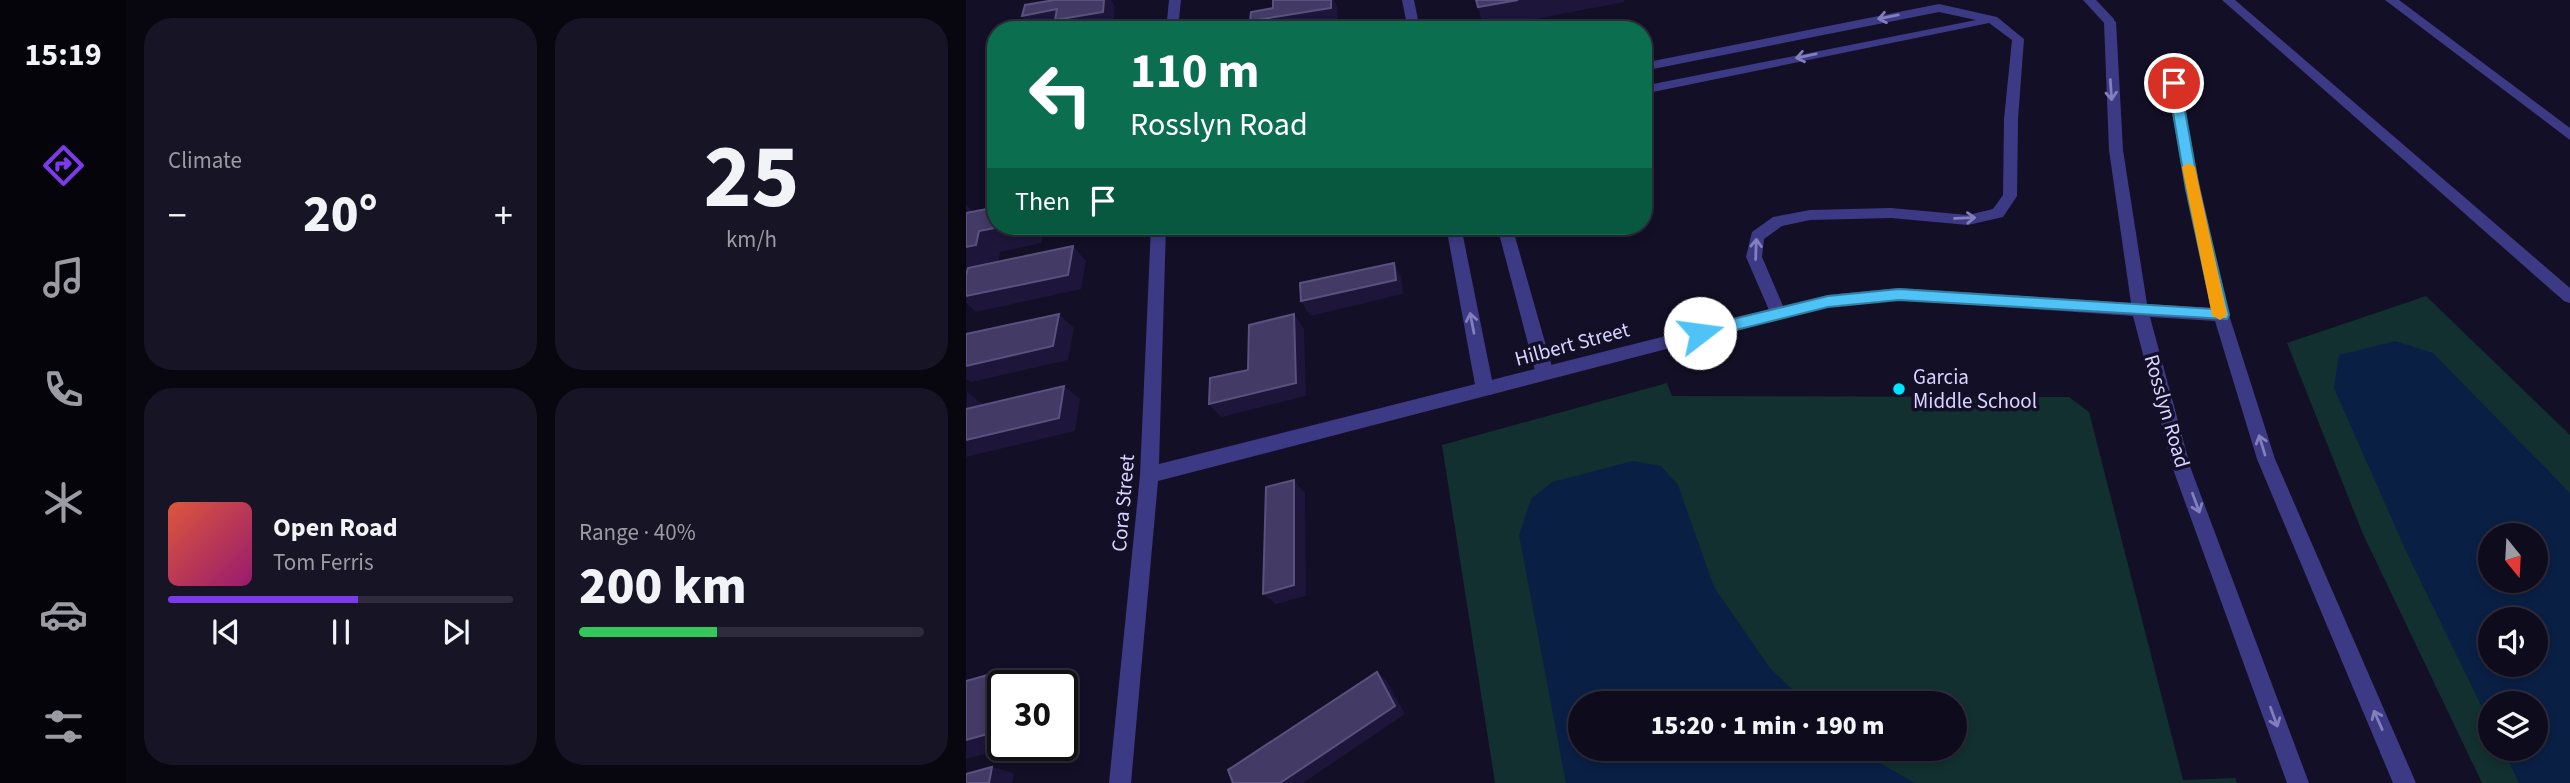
<!DOCTYPE html>
<html lang="en">
<head>
<meta charset="utf-8">
<style>
	body { margin:0; font-family:"Source Sans 3",sans-serif; background:#171425; color:#f1f3f6; height:100vh; display:flex; flex-direction:column; font-size:26px; white-space:nowrap }
	* { box-sizing:border-box; margin:0 }
	p { font-size:23px; color:#9b9ba3 }
	.icon { flex:none; width:38px; height:38px; fill:none; stroke:currentColor; stroke-width:2; stroke-linecap:round; stroke-linejoin:round }
	.map { position:relative; flex:1; overflow:hidden }
	.sheet { display:flex; flex-direction:column; gap:18px; padding:18px; background:#08060f; width:840px }
	.sheet>* { flex:none }
	.guide { position:absolute; left:21px; top:21px; width:665px; height:214px; border-radius:28px; box-shadow:0 4px 10px #0003,0 0 0 2px #2e2b3b; background:#0b6e4f; color:#fff; overflow:hidden }
	.needle { width:46px; rotate:162deg }
	.fabs { position:absolute; left:1512px; top:523px; display:grid; gap:14px }
	.fabs a { display:grid; place-items:center; width:70px; height:70px; border-radius:50%; background:#0e0b1c; box-shadow:0 4px 10px #0003,0 0 0 2px #2e2b3b; font-size:35px }
	.speed { position:absolute; left:21px; top:670px; display:flex; gap:14px; font-size:35px; font-weight:700; text-align:center }
	.speed>* { display:grid; place-content:center; width:91px; height:91px; border-radius:50%; background:#0e0b1c; box-shadow:0 4px 10px #0003,0 0 0 2px #2e2b3b; line-height:1 }
	.speed .limit { border:4px solid #111; border-radius:10px; background:#fff; color:#111 }
	.pin { position:absolute; display:grid; place-items:center; width:60px; height:60px; color:#fff; margin:-30px; border:4px solid #fff; border-radius:50%; box-shadow:0 2px 7px #0007 }
	.me { position:absolute; width:77px; margin:-38px; rotate:75deg; stroke-linejoin:round; filter:drop-shadow(0 0 5px #0008) }
	.turn { display:flex; align-items:center; gap:24px; height:147px; padding:0 28px; font-size:32px }
	.turn .icon { width:91px; height:91px; stroke-width:2.5 }
	.turn b { display:block; font-size:49px; line-height:60px }
	.then { display:flex; align-items:center; height:66px; padding:0 28px; background:#0003; gap:14px; font-size:26px }
	.big { font-size:52px; font-weight:800; line-height:1.1 }
	.sheet .tile { flex:1; display:flex; flex-direction:column; justify-content:center; gap:10px; min-width:0; padding:0 24px; border-radius:28px; background:#171425 }
	.sheet .dial { align-items:center; gap:0 }
	.dial b { font-size:91px; line-height:1 }
	.song { display:flex; align-items:center; gap:21px }
	.cover { width:84px; height:84px; border-radius:10px; background:linear-gradient(135deg,hsl(10 70% 55%),hsl(320 70% 35%)) }
	.played { height:7px; border-radius:4px; background:linear-gradient(90deg,#7c3aed 55%,#2e2b3b 55%) }
	.keys { display:flex; justify-content:space-around; direction:ltr }
	.heat { display:flex; justify-content:space-between; align-items:center; font-size:38px; direction:ltr }
	.charge { height:10px; border-radius:5px; background:linear-gradient(90deg,#34c759 40%,#2e2b3b 0) }
	.sheet .tiles { flex:1; display:grid; gap:18px; grid-template-columns:repeat(2,1fr) }
	.trip { position:absolute; left:602px; top:691px; width:399px; height:70px; border-radius:35px; background:#0e0b1c; box-shadow:0 4px 10px #0003,0 0 0 2px #2e2b3b; font-weight:800; line-height:70px; text-align:center }
	main { display:flex; flex:1; min-height:0 }
	.tabs { display:flex; flex-direction:column; width:126px; justify-content:space-around; align-items:center; background:#06040b; color:#9b9ba3 }
	.tabs .icon { width:49px; height:49px }
	.tabs .active { color:#7c3aed }
	.tabs b { font-size:32px; color:#f1f3f6 }
	.map>svg:first-child { display:block }
</style>
</head>
<body>
<main>
<nav class="tabs">
<b>15:19</b>
<svg class="icon active" aria-label="directions" viewBox="0 0 24 24"><path d="M12 3l9 9-9 9-9-9zM9 14v-3h6M13 9l2 2-2 2"/></svg>
<svg class="icon" aria-label="music" viewBox="0 0 24 24"><path d="M9 18V5l10-2v13"/><circle cx="6" cy="18" r="3"/><circle cx="16" cy="16" r="3"/></svg>
<svg class="icon" aria-label="phone" viewBox="0 0 24 24"><path d="M5 4h4l2 5-3 2q2 4 5 5l2-3 5 2v4C11 20 4 13 5 4z"/></svg>
<svg class="icon" aria-label="climate" viewBox="0 0 24 24"><path d="M12 3v18M4 7l16 10M4 17L20 7"/></svg>
<svg class="icon" aria-label="car" viewBox="0 0 24 24"><path d="M5 17H2v-5l4-1 3-4h7l3 4 3 1v5h-3M9 17h6M6 11h13"/><circle cx="7" cy="17" r="2"/><circle cx="17" cy="17" r="2"/></svg>
<svg class="icon" aria-label="filters" viewBox="0 0 24 24"><path d="M4 7h16M4 17h16"/><circle cx="9" cy="7" r="2"/><circle cx="15" cy="17" r="2"/></svg>
</nav>
<section class="sheet">
<div class="tiles">
<div class="tile"><p>Climate</p>
<div class="heat"><a>−</a><b class="big">20°</b><a>+</a></div>
</div>
<div class="tile dial"><b>25</b><p>km/h</p></div>
<div class="tile">
<div class="song"><i class="cover"></i><div><b>Open Road</b><p>Tom Ferris</p></div></div>
<div class="played"></div>
<div class="keys"><svg class="icon" aria-label="previous" viewBox="0 0 24 24"><path d="M18 5L8 12l10 7zM5 5v14"/></svg><svg class="icon" aria-label="pause" viewBox="0 0 24 24"><path d="M8 5v14M16 5v14"/></svg><svg class="icon" aria-label="next" viewBox="0 0 24 24"><path d="M6 5l10 7-10 7zM19 5v14"/></svg></div>
</div>
<div class="tile"><p>Range · 40%</p><b class="big">200 km</b><div class="charge"></div></div>
</div>
</section>
<div class="map">
<svg width="1604" height="783" viewBox="0 0 1604 783">
	<rect width="100%" height="100%" fill="#130f26"/>
	<path fill="#12302f" fill-rule="evenodd" d="M 1460,296 L 1604,435 L 1604,783 L 1516,783 L 1397,534 L 1321,343 ZM 1524,536 L 1570,536 L 1570,581 L 1524,581 ZM 1524,620 L 1570,620 L 1570,665 L 1524,665 ZM 1524,704 L 1570,704 L 1570,749 L 1524,749 Z
		M 701,383 L 706,396 L 1103,397 L 1123,412 L 1217,780 L 1269,778 L 1271,783 L 529,783 L 476,445 ZM 614,704 L 989,704 L 989,749 L 614,749 Z"/>
	<path fill="#0a1f44" fill-rule="evenodd" d="M 1429,341 L 1467,353 L 1604,493 L 1604,783 L 1553,783 L 1537,749 L 1570,749 L 1570,704 L 1524,704 L 1524,724 L 1440,551 L 1368,388 L 1373,355 ZM 1524,536 L 1570,536 L 1570,581 L 1524,581 ZM 1524,620 L 1570,620 L 1570,665 L 1524,665 Z
		M 667,461 L 695,466 L 712,485 L 748,587 L 804,668 L 840,703 L 614,704 L 614,749 L 889,749 L 949,783 L 600,783 L 553,535 L 565,499 L 586,482 Z"/>
	<g fill="none" stroke-linecap="round" stroke-linejoin="round">
		<path fill="#3d3a85" fill-rule="evenodd" d="M 436,0 L 448,0 L 454,30 L 442,30 Z
			M 1117,0 L 1130,0 L 1148,19 L 1148,25 L 1140,25 Z
			M 1256,0 L 1269,0 L 1604,288 L 1604,303 L 1598,301 Z
			M 1419,0 L 1433,0 L 1604,128 L 1604,140 Z
			M 973,4 L 1031,17 L 1058,39 L 1052,119 L 1051,196 L 1037,217 L 1002,225 L 925,218 L 844,220 L 816,226 L 798,239 L 796,257 L 820,313 L 818,317 L 806,317 L 780,257 L 786,232 L 807,217 L 844,210 L 925,208 L 1002,215 L 1027,209 L 1037,195 L 1038,119 L 1046,40 L 1023,23 L 677,94 L 677,86 L 1010,20 L 973,12 L 677,71 L 677,63 Z
			M 480,226 L 495,226 L 528,390 L 525,395 L 513,395 L 510,390 Z
			M 531,226 L 546,226 L 588,374 L 585,379 L 573,379 L 570,374 Z"/>
		<path fill="#3d3a85" fill-rule="evenodd" d="M 203,0 L 215,0 L 212,30 L 200,30 Z
			M 1144,18 L 1150,22 L 1157,150 L 1181,304 L 1245,308 L 1215,164 L 1201,83 L 1208,79 L 1215,83 L 1229,164 L 1263,315 L 1309,459 L 1450,783 L 1427,783 L 1291,459 L 1249,321 L 1184,317 L 1225,469 L 1343,783 L 1321,783 L 1207,469 L 1167,316 L 933,300 L 862,307 L 192,481 L 165,783 L 143,783 L 174,475 L 185,226 L 200,226 L 193,464 L 862,295 L 933,288 L 1165,303 L 1143,150 L 1138,22 Z"/>
	</g>
	<path fill="#1d163a" d="M 138,0 L 145,0 L 149,6 L 147,27 L 131,30 L 96,30 L 93,26 L 74,30 L 67,30 L 56,16 Z
		M 365,0 L 368,0 L 371,7 L 372,23 L 331,30 L 289,30 L 284,21 Z
		M 552,0 L 658,0 L 658,2 L 518,29 L 512,7 Z
		M 0,205 L 16,221 L 39,226 L 79,226 L 75,243 L 34,252 L 32,265 L 0,272 Z
		M 107,246 L 120,261 L 115,289 L 10,312 L 0,303 L 0,296 Z
		M 428,263 L 435,277 L 437,294 L 344,316 L 335,301 Z
		M 93,314 L 108,328 L 102,360 L 5,382 L 0,379 L 0,366 Z
		M 328,314 L 338,329 L 340,396 L 255,417 L 243,404 L 330,383 Z
		M 98,386 L 114,399 L 109,431 L 0,457 L 0,440 Z
		M 1,392 L 18,405 L 0,412 Z
		M 328,480 L 339,493 L 340,596 L 310,604 L 297,594 Z
		M 40,670 L 69,683 L 68,686 L 37,686 Z
		M 411,672 L 421,681 L 439,714 L 337,783 L 314,783 Z
		M 37,689 L 37,746 L 47,746 L 0,759 L 0,740 Z
		M 26,767 L 48,773 L 46,783 L 23,783 Z"/>
	<path fill="#433a66" stroke="#5a527e" stroke-width="2" d="M 88,0 L 138,0 L 137,12 L 89,20 L 91,9 L 56,16 L 59,5 Z
		M 307,0 L 365,0 L 365,8 L 284,21 L 285,12 L 307,8 Z
		M 510,0 L 552,0 L 512,7 Z
		M 30,176 L 30,226 L 39,226 L 13,231 L 10,245 L 0,247 L 0,213 L 21,209 Z
		M 107,246 L 102,275 L 0,296 L 0,275 L 2,268 Z
		M 428,263 L 430,280 L 335,301 L 334,283 Z
		M 93,314 L 87,346 L 0,366 L 0,334 Z
		M 328,314 L 330,383 L 243,404 L 244,378 L 282,370 L 283,325 Z
		M 98,386 L 93,418 L 0,440 L 0,409 Z
		M 328,480 L 328,585 L 297,594 L 300,487 Z
		M 40,670 L 29,732 L 0,740 L 0,681 Z
		M 411,672 L 429,706 L 314,783 L 267,783 L 262,770 Z
		M 26,767 L 23,783 L 0,783 L 0,774 Z"/>
	<defs><path id="oneway-shaft" d="M-6 0H5M1.5-3L5.5 0L1.5 3" fill="none" stroke-width="1.6" stroke-linecap="round" stroke-linejoin="round" transform="scale(1.75)"/></defs>
	<g stroke="#837fbc">
		<use href="#oneway-shaft" transform="translate(922 17) rotate(169)"/>
		<use href="#oneway-shaft" transform="translate(840 56) rotate(168)"/>
		<use href="#oneway-shaft" transform="translate(1145 90) rotate(86)"/>
		<use href="#oneway-shaft" transform="translate(999 218) rotate(-2)"/>
		<use href="#oneway-shaft" transform="translate(790 249) rotate(-88)"/>
		<use href="#oneway-shaft" transform="translate(506 323) rotate(-101)"/>
		<use href="#oneway-shaft" transform="translate(1296 445) rotate(-107)"/>
		<use href="#oneway-shaft" transform="translate(1230 503) rotate(70)"/>
		<use href="#oneway-shaft" transform="translate(1308 717) rotate(70)"/>
		<use href="#oneway-shaft" transform="translate(1412 720) rotate(-114)"/>
	</g>
	<path fill="#4fc3f7" stroke="#337fa1" stroke-width="2" d="M 1208,79 L 1214,83 L 1233,189 L 1263,315 L 1261,319 L 933,300 L 862,307 L 734,339 L 729,337 L 727,333 L 729,329 L 734,327 L 862,296 L 933,289 L 1246,309 L 1220,189 L 1202,83 Z"/>
	<path fill="#f59e0b" d="M 1222,163 L 1229,167 L 1261,315 L 1254,320 L 1246,315 L 1216,167 Z"/>
	<circle fill="#00e5ff" stroke="#130f26" stroke-width="2.5" cx="933" cy="389" r="7"/>
	<g text-anchor="middle" dominant-baseline="central" stroke-width="7" stroke-linejoin="round" paint-order="stroke">
		<g font-size="21" fill="#d9d4ff" stroke="#130f26">
			<text transform="translate(606 344) rotate(-15)">Hilbert Street</text>
			<text transform="translate(1201 411) rotate(74)">Rosslyn Road</text>
			<text transform="translate(157 503) rotate(-85)">Cora Street</text>
		</g>
		<g font-size="21" fill="#d9d4ff" stroke="#130f26" text-anchor="start">
			<text x="947" y="377">Garcia<tspan x="947" dy="24">Middle School</tspan></text>
		</g>
	</g>
</svg>
<div class="fabs">
<a><svg class="needle" viewBox="-14 -14 28 28"><path d="M0-13l5 13h-10z" fill="#e53935"/><path d="M0 13l5-13h-10z" fill="#9b9ba3"/></svg></a>
<a><svg class="icon" aria-label="sound" viewBox="0 0 24 24"><path d="M4 9h4l5-4v14l-5-4H4zM17 9q2 3 0 6"/></svg></a>
<a><svg class="icon" aria-label="layers" viewBox="0 0 24 24"><path d="M12 4l9 5-9 5-9-5zM3 14l9 5 9-5"/></svg></a>
</div>
<div class="speed"><div class="limit">30</div></div>
<div class="pin" style="left:1208px;top:83px;background:#d93025"><svg class="icon" aria-label="arrive" viewBox="0 0 24 24"><path d="M6 21V4h12l-3 4 3 4H6"/></svg></div>
<svg class="me" style="left:734px;top:333px" viewBox="-20 -20 40 40"><circle r="19" fill="#fff"/><path d="M0-13L10 11 0 6-10 11z" fill="#4fc3f7"/></svg>
<div class="trip">15:20 · 1 min · 190 m</div>
<div class="guide">
<div class="turn"><svg class="icon" aria-label="left" viewBox="0 0 24 24"><path d="M17 20v-9H6M10 6l-5 5 5 5"/></svg><div><b>110 m</b>Rosslyn Road</div></div>
<div class="then">Then<svg class="icon" aria-label="arrive" viewBox="0 0 24 24"><path d="M6 21V4h12l-3 4 3 4H6"/></svg></div>
</div>
</div>
</main>
</body>
</html>
